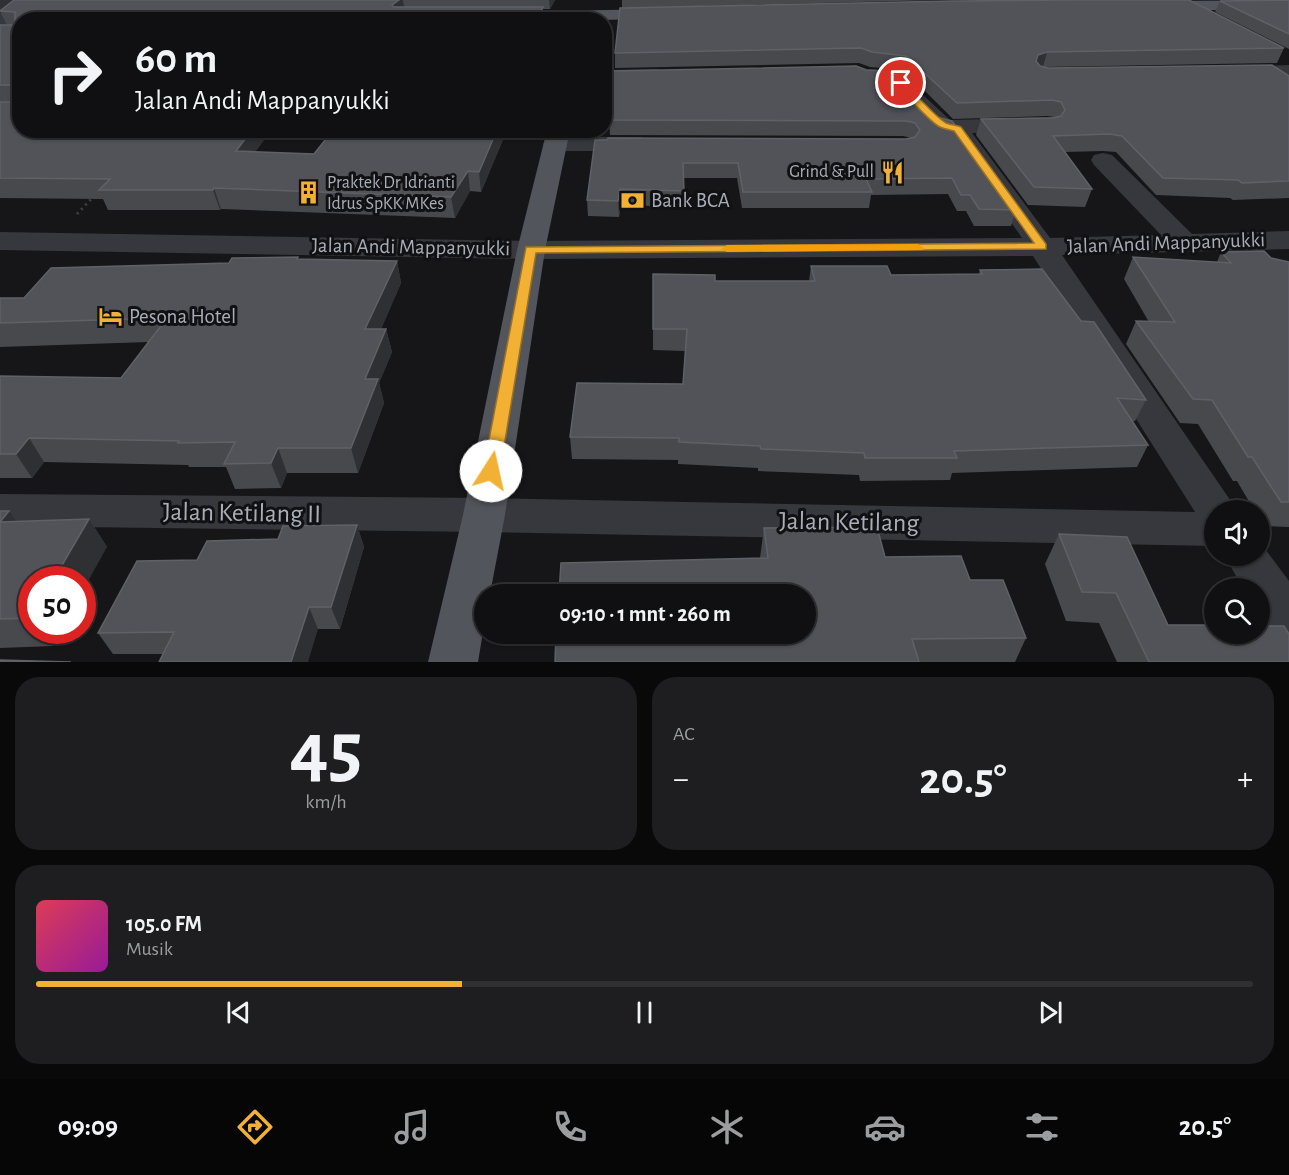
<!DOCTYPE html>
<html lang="id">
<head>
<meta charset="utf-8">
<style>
	body { margin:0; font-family:"Alegreya Sans",sans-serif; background:#1e1e20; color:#f1f3f6; height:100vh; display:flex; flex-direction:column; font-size:22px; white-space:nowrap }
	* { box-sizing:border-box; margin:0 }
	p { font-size:20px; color:#9c9d9f }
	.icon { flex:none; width:33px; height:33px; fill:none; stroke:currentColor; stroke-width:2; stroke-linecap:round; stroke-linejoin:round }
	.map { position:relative; height:662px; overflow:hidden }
	.sheet { display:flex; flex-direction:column; gap:15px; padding:15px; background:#09090a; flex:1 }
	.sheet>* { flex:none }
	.banner { position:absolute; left:12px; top:12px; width:600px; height:126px; border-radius:24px; box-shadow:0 2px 4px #0004,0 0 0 2px #303032; background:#101012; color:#f1f3f6; overflow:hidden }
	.tools { position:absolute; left:1204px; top:500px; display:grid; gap:12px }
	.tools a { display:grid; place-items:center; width:66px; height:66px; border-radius:50%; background:#101012; box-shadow:0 2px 4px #0004,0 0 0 2px #303032; font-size:30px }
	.speed { position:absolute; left:18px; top:566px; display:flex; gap:12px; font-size:30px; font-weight:700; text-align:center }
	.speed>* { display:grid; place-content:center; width:78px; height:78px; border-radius:50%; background:#101012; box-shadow:0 2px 4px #0004,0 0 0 2px #303032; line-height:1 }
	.speed .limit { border:9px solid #d22; background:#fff; color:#111 }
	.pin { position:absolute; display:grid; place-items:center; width:51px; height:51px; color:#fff; margin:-26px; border:3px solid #fff; border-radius:50%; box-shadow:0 2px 6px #0007 }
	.me { position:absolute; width:66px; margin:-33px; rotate:10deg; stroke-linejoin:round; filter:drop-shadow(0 0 4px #0008) }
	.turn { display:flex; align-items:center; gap:21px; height:126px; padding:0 24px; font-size:27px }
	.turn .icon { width:78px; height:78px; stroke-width:2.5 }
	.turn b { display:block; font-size:42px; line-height:51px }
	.big { font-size:45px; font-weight:700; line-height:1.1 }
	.sheet .card { flex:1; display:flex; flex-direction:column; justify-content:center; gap:9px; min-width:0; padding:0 21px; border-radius:24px; background:#1e1e20 }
	.sheet .dial { align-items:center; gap:0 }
	.dial b { font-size:78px; line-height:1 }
	.song { display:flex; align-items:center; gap:18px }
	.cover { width:72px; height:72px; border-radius:9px; background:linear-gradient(135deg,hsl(350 70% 55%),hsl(300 70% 35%)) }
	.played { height:6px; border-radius:3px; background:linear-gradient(90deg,#f2b134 35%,#303032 35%) }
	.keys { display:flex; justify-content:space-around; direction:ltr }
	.heat { display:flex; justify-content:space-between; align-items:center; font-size:33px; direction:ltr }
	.sheet .tiles { flex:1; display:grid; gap:15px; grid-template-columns:1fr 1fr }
	.card:last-child { grid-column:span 2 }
	.trip { position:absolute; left:474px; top:584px; width:342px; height:60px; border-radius:30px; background:#101012; box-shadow:0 2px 4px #0004,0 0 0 2px #303032; font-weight:700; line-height:60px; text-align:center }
	.menu { display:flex; height:96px; justify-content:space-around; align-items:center; background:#060607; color:#9c9d9f }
	.menu .icon { width:42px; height:42px }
	.menu .current { color:#f2b134 }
	.menu b { font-size:27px; color:#f1f3f6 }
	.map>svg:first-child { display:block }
</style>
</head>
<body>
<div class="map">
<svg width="1289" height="662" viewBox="0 0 1289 662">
	<rect width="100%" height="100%" fill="#161618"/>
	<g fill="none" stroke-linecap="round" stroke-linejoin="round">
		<path stroke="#3d3f44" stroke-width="3" stroke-dasharray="2 4" stroke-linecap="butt" d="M 77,214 L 95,195"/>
		<path fill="#37383d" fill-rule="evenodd" d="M 17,0 L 36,0 L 6,25 L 0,26 L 0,13 Z
			M 855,65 L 867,69 L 902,72 L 923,95 L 950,120 L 1024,118 L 1032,120 L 1035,125 L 1032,130 L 1024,132 L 972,133 L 1050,238 L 1161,235 L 1094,165 L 1091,160 L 1094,155 L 1103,153 L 1112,155 L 1192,234 L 1289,231 L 1289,249 L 1062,255 L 1237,510 L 1215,510 L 1215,546 L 484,532 L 0,526 L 0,494 L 484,498 L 1195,512 L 1033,256 L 531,259 L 0,250 L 0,232 L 531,241 L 1022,238 L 950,134 L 934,130 L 907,105 L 889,82 C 875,81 854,84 845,71 L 848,67 Z
			M 1289,65 L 1289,77 L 1237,79 L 1230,77 L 1227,73 L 1230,69 L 1237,67 Z
			M 657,69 L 664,71 L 667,75 L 664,79 L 604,82 L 604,70 Z
			M 555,137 L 640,137 L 648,139 L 652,144 L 648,149 L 640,151 L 555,151 L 547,149 L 543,144 L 547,139 Z
			M 1260,542 L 1289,581 L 1289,641 C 1260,630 1260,616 1260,588 L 1243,588 L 1224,555 L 1260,555 Z"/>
		<path fill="#53555c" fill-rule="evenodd" d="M 1289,0 L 1289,9 L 1156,11 L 1148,6 L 1156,1 Z
			M 663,9 L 669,10 L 672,14 L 669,18 L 604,20 L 492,20 L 490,17 L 493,13 L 499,12 Z
			M 547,130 L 570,130 L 545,250 L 505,515 L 490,594 L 484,594 L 484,626 L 478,662 L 428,662 L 463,515 L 517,250 Z"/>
	</g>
	<path fill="#47494d" d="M 14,0 L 555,0 L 550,9 L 543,9 L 544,20 L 20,20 L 271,130 L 255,152 L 314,154 L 333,130 L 507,130 L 481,192 L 470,191 L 455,218 L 221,209 L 220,210 L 108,210 L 103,199 L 0,198 L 0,25 L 7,25 L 0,11 Z
		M 622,0 L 938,0 L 622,8 Z
		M 1289,0 L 1289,49 L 1215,12 L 1220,1 Z
		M 620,8 L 1284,48 L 1277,63 L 1043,67 L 1048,68 L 1289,76 L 1289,198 L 1233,200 L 1230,198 L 1156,195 L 1116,152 L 1103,151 L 1065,152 L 1092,189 L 1085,207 L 1028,205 L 976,135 L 981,119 L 1054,117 L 1047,116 L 953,119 L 904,70 L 870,67 L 859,63 L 615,68 L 615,53 Z
		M 908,93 L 1016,210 L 1011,226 L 974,226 L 966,211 L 957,211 L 948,194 L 871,195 L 869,208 L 742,208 L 737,178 L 684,178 L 684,207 L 621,205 L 619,217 L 588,216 L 587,200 L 595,140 L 906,139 L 912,138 L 903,136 L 610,135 L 609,120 Z
		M 1221,252 L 1271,258 L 1289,262 L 1289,527 L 1264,526 L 1260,520 L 1260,510 L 1254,510 L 1237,481 L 1233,481 L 1198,424 L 1180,423 L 1126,344 L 1136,321 L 1149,322 L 1124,279 L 1133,257 L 1217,262 Z
		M 299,259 L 397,261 L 401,283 L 381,329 L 386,329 L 392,352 L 379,383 L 384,403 L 358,473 L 287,473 L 281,488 L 235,489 L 226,467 L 189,467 L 188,465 L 44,462 L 32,478 L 0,478 L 0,376 L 121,378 L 148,342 L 0,347 L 0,298 L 24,298 L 229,263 Z
		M 811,266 L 891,275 L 979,274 L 980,270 L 1081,321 L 1146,400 L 1135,421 L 1132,421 L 1148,445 L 1137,467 L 952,473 L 950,480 L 860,481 L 859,475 L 758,471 L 758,468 L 678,464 L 678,460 L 572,459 L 570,437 L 683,384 L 685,351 L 653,350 L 653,274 L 715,281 L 809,281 Z
		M 0,511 L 16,522 L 89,519 L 107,547 L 32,579 L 32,630 L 62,630 L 53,646 L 0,648 Z
		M 357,525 L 364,547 L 340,629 L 318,629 L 163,654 L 113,654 L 98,633 L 197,560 L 278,539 Z
		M 764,528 L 885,557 L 970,580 L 1026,638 L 1015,662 L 555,662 L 760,558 Z
		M 1059,534 L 1168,625 L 1289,662 L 1117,662 L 1099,623 L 1066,621 L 1045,564 Z"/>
	<path fill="#2f3033" d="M 0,0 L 14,0 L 0,11 Z
		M 399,0 L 403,0 L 405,13 L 395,20 L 392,5 Z
		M 549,0 L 555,0 L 550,9 Z
		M 543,7 L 544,20 L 536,20 Z
		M 1047,52 L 1043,67 L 1034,70 L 1036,61 L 1038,55 Z
		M 252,130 L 271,130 L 242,170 L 236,151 Z
		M 497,130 L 507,130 L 481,192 L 479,172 Z
		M 468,171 L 470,191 L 455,218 L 451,197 Z
		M 214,188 L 221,209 L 220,210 L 213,190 Z
		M 620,189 L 621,205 L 619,217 L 618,201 Z
		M 397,261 L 401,283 L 371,352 L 365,329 Z
		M 386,329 L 392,352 L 379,383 L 384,403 L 358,473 L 351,448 L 365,379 Z
		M 29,438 L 44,462 L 32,478 L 16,454 Z
		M 278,448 L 287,473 L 281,488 L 271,463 Z
		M 9,511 L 29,540 L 0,522 Z
		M 89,519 L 107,547 L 82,592 L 82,579 L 54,579 Z
		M 357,525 L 364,547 L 340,629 L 331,607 Z
		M 309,607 L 318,629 L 308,662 L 291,662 Z
		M 41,630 L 62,630 L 53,646 Z"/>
	<path fill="#525359" stroke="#5f6168" stroke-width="1.5" d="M 14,0 L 399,0 L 392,5 L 394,7 L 543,7 L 536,20 L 20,20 L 20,130 L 252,130 L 236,151 L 314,154 L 333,130 L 497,130 L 479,172 L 468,171 L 451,197 L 214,188 L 213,190 L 99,190 L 110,179 L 0,178 L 0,102 L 13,102 L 13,85 L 0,85 L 0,25 L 13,25 L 15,23 L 15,12 L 0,11 Z
		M 1074,0 L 1189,0 L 1284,48 L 1047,52 L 1038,55 L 1036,61 L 1040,66 L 1048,68 L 1272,65 L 1289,76 L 1289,181 L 1242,183 L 1238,180 L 1163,178 L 1122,136 L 1109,134 L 1053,136 L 1092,189 L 1034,187 L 981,119 L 1053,118 L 1061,116 L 1065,110 L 1061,102 L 1052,100 L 957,103 L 906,56 L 872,52 L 861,48 L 615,53 L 620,8 L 952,1 Z
		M 1289,0 L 1289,34 L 1220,1 Z
		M 856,66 L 866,70 L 890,71 L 908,93 L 936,117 L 952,121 L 1016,210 L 979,209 L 970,195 L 961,195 L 952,178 L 866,179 L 872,192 L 743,192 L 738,163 L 683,163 L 684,191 L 620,189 L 618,201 L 587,200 L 595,140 L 607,140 L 608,138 L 906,139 L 915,137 L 920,130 L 915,123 L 906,121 L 609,120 L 613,71 Z
		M 1264,251 L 1271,258 L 1289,262 L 1289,502 L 1281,502 L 1252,457 L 1248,457 L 1212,400 L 1193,399 L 1136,321 L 1175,322 L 1133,257 L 1231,263 L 1221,252 Z
		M 298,257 L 297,259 L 397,261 L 365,329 L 386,329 L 365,379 L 378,379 L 351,448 L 278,448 L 271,463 L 224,464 L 235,442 L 178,443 L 179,441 L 29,438 L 16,454 L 0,454 L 0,376 L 121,378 L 167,318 L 0,323 L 0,298 L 24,298 L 51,268 L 229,263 L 232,258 Z
		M 811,266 L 887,266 L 891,275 L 982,274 L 980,270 L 1042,269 L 1081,321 L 1094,322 L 1146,400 L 1117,398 L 1148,445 L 954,451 L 957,458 L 865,458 L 864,453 L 761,449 L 760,446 L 679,442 L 679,438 L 570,437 L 577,383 L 683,384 L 687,329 L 653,329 L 653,274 L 715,275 L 715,281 L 815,281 Z
		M 0,511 L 9,511 L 0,522 L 89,519 L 54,579 L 32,579 L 32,618 L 0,619 Z
		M 357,525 L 331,607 L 309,607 L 291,662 L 159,662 L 174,632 L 98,633 L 137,561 L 197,560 L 207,541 L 278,539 L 283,526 Z
		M 877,527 L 885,557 L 961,556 L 970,580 L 1003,580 L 1026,638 L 912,639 L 919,662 L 555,662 L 556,633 L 806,633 L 806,594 L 559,594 L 561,563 L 768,558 L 764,528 Z
		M 1059,534 L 1127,537 L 1168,625 L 1215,625 L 1215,633 L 1260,633 L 1260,626 L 1284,626 L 1289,634 L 1289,662 L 1149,662 L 1116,593 L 1082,592 Z
		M 0,660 L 71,662 L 0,662 Z"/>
	<path fill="#f2b134" stroke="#9d7322" stroke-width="1.5" d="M 898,81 L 904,81 C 911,90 937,118 946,123 C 950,125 957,125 961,127 L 1046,244 L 1046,249 L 536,253 L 500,471 L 497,475 L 491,477 L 486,475 L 483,471 L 526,247 L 1034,243 L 954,131 C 950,130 944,129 940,127 C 931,123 903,92 896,83 Z"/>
	<path fill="#f59e0b" d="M 918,244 L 924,248 L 923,250 L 727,252 L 721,249 L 727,245 Z"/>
	<defs>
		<symbol id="restaurant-bare" viewBox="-9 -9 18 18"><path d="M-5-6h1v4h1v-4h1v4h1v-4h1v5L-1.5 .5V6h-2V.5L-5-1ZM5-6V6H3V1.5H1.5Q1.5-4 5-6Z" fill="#f2b134" stroke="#111113" stroke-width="2.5" paint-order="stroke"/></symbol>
		<symbol id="building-bare" viewBox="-9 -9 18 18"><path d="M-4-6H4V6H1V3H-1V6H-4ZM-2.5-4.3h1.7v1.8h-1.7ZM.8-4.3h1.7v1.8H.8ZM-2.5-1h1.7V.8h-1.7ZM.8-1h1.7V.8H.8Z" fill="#f2b134" stroke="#111113" stroke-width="2.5" paint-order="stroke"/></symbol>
		<symbol id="bank-bare" viewBox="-9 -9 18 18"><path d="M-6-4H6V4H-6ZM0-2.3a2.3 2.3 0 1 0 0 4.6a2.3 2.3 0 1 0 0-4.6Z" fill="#f2b134" stroke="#111113" stroke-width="2.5" paint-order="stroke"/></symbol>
		<symbol id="hotel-bare" viewBox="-9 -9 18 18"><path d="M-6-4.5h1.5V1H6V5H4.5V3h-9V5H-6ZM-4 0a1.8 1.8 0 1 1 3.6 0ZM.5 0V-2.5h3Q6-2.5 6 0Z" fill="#f2b134" stroke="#111113" stroke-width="2.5" paint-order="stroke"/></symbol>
	</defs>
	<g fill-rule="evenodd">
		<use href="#restaurant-bare" x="876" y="156" width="33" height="33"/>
		<use href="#building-bare" x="292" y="176" width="33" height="33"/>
		<use href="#bank-bare" x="616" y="184" width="33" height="33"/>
		<use href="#hotel-bare" x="94" y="300" width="33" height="33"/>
	</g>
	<g text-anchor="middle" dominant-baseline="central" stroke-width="6" stroke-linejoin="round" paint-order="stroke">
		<g font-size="18" fill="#a8adb8" stroke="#111113" text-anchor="end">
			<text x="874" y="172">Grind &amp; Pull</text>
			<text x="327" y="183" text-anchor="start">Praktek Dr Idrianti<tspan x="327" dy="21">Idrus SpKK MKes</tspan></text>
		</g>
		<g font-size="21" fill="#a8adb8" stroke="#111113" text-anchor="start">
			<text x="651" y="200">Bank BCA</text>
			<text x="129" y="316">Pesona Hotel</text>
		</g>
		<g font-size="21" fill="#a8adb8" stroke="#111113">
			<text transform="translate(1166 243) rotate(-2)">Jalan Andi Mappanyukki</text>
			<text transform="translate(411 247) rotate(1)">Jalan Andi Mappanyukki</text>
		</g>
		<g font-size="26" fill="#a8adb8" stroke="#111113">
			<text transform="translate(242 513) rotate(1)">Jalan Ketilang II</text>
			<text transform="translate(849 522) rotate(1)">Jalan Ketilang</text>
		</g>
	</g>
</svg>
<div class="tools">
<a><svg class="icon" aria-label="sound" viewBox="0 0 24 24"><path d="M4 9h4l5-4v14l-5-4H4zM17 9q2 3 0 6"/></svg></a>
<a><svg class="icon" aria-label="search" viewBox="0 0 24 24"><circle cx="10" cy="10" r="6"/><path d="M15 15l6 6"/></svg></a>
</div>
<div class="speed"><div class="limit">50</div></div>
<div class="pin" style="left:901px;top:83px;background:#d93025"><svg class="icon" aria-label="arrive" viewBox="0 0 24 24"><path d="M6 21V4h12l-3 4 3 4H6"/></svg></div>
<svg class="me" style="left:491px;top:471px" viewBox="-20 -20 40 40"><circle r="19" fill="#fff"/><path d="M0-13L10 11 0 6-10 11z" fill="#f2b134"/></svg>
<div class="trip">09:10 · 1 mnt · 260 m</div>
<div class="banner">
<div class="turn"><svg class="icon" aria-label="right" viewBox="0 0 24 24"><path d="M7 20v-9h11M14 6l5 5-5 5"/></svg><div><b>60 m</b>Jalan Andi Mappanyukki</div></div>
</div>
</div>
<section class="sheet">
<div class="tiles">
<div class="card dial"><b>45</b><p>km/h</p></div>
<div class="card"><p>AC</p>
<div class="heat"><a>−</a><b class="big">20.5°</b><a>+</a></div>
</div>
<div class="card">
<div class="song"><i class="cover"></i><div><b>105.0 FM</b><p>Musik</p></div></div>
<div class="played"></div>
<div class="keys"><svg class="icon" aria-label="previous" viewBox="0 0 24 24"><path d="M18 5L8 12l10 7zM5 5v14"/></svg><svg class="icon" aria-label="pause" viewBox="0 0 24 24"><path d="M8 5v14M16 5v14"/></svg><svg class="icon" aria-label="next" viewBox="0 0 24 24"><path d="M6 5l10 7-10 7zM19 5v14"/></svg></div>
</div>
</div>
</section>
<nav class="menu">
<b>09:09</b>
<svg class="icon current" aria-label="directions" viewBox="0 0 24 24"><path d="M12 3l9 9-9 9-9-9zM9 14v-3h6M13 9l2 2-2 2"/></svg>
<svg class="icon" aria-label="music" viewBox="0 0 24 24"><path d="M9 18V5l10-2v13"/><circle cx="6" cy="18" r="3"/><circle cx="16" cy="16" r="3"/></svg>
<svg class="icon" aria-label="phone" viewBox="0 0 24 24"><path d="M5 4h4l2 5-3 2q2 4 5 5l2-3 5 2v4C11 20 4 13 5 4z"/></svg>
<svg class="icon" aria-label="climate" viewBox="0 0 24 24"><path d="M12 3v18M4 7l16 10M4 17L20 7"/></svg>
<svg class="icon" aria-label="car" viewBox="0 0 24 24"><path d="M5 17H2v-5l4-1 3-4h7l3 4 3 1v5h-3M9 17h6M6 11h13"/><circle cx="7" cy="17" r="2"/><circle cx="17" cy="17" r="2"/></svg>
<svg class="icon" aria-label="filters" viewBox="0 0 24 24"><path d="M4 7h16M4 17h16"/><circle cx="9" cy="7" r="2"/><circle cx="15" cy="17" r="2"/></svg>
<b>20.5°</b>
</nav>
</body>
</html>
